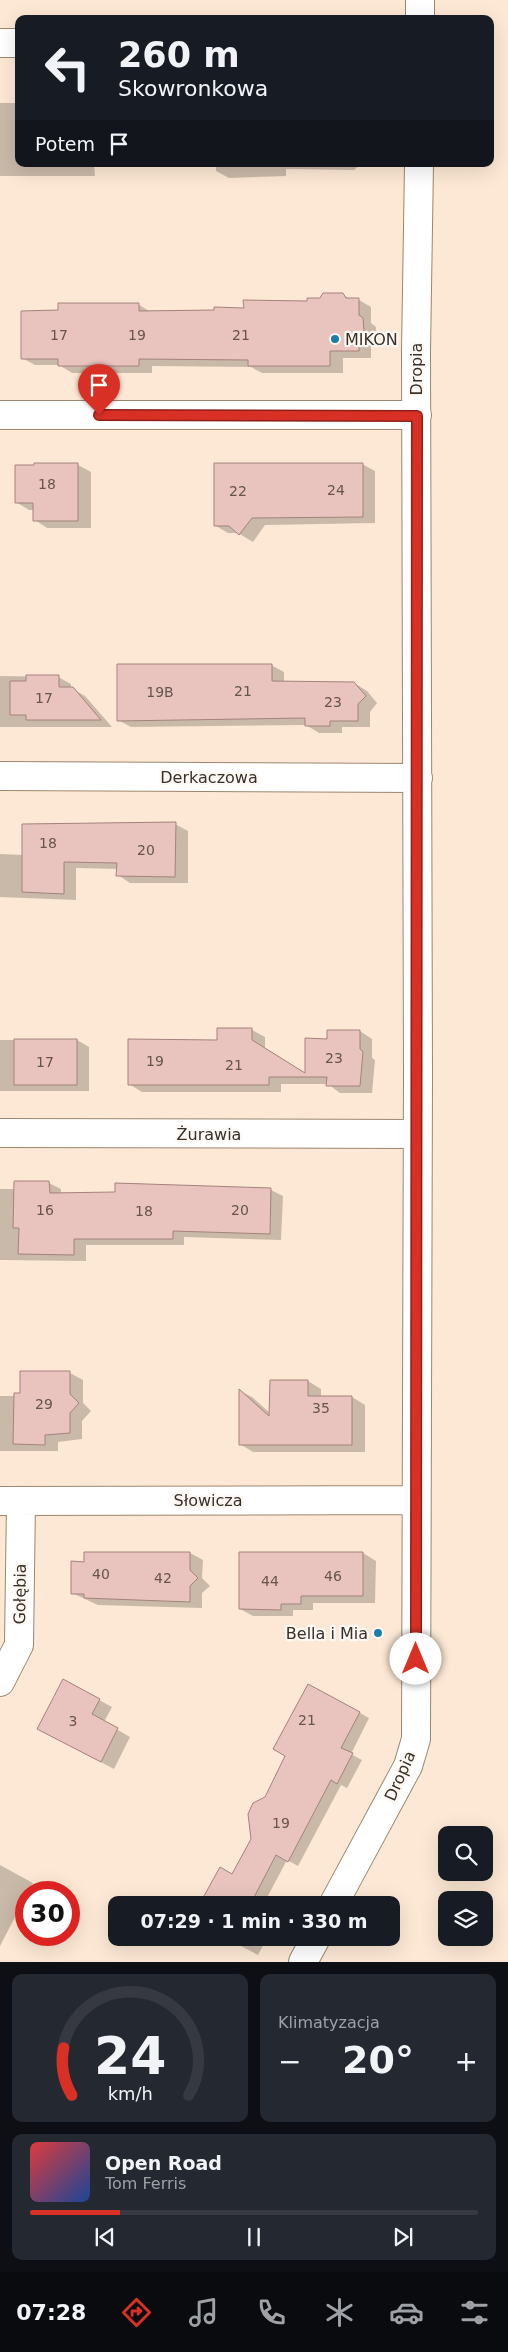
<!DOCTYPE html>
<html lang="pl">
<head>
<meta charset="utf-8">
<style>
	body { margin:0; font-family:"DejaVu Sans",sans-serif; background:#242831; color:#f1f3f6; height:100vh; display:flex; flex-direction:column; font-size:19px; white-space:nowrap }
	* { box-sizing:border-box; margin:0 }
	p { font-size:16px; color:#9ea1a6 }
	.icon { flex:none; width:28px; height:28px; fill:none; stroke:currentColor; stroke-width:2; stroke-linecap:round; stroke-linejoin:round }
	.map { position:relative; height:1962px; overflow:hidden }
	.sheet { display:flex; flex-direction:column; gap:12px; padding:12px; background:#0d0f14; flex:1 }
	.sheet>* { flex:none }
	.hud { position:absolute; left:15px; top:15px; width:479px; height:152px; border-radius:10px; box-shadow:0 5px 20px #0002; background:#171b24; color:#f1f3f6; overflow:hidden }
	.buttons { position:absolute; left:438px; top:1826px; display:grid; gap:10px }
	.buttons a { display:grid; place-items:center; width:55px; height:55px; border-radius:10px; background:#171b24; box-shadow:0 5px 20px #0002; font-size:25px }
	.speed { position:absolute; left:15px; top:1881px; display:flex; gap:10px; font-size:25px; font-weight:700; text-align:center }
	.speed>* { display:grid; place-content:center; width:65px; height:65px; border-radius:50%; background:#171b24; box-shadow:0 5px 20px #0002; line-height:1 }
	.speed .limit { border:8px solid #d22; background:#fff; color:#111 }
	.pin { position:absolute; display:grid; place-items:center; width:42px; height:42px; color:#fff; margin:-51px -21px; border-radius:50% 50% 50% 0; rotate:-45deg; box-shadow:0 0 5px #0007 }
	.pin .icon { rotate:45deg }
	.me { position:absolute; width:55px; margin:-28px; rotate:0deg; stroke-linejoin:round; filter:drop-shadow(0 0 4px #0008) }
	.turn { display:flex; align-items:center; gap:18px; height:105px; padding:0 20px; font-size:22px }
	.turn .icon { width:65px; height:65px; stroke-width:2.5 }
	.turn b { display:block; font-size:35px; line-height:42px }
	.then { display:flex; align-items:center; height:48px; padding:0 20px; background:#0003; gap:10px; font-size:19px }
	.big { font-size:38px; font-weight:700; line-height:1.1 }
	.sheet .tile { flex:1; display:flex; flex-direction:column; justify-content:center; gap:8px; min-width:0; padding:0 18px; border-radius:10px; background:#242831 }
	.sheet .dial { align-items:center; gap:0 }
	.dial svg { height:130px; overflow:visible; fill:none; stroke:#363941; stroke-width:7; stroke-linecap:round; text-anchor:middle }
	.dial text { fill:#f1f3f6; stroke:none }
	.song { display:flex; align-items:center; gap:15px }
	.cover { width:60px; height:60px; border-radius:8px; background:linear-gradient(135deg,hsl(0 70% 55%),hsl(220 70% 35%)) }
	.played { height:5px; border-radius:2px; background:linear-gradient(90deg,#d93025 20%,#363941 20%) }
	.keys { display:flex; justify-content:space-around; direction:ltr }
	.heat { display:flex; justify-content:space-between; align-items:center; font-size:28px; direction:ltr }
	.sheet .tiles { flex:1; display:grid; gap:12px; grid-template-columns:1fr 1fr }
	.tile:last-child { grid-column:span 2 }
	.trip { position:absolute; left:108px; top:1896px; width:292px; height:50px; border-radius:10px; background:#171b24; box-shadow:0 5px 20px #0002; font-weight:700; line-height:50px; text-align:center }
	.tabs { display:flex; height:80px; justify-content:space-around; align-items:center; background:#090b0e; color:#9ea1a6 }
	.tabs .icon { width:35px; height:35px }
	.tabs .active { color:#d93025 }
	.tabs b { font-size:22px; color:#f1f3f6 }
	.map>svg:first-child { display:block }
</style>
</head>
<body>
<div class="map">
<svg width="508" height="1962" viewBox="0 0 508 1962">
	<rect width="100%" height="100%" fill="#fce8d4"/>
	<path fill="#0003" d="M 0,103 L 19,103 L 19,164 L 94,164 L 95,176 L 0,176 Z
		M 216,164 L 361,164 L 354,170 L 286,169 L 286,176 L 229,178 L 216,171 Z
		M 343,295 L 351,300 L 359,300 L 371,307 L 371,323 L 376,327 L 376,338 L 371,342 L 371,358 L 343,358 L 343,373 L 262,373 L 251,367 L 152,366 L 152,373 L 72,373 L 59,365 L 35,365 L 22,358 L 59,312 L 139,305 L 151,312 L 245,309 L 308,302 Z
		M 362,464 L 375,471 L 375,523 L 265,525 L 253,542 L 238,533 L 228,533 L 216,526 Z
		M 78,465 L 91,472 L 91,528 L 47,528 L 35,520 L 35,510 L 29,510 L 16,502 Z
		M 271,665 L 284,672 L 284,683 L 354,683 L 367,691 L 377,703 L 370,712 L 370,727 L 342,727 L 342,733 L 319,733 L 306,725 L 131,727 L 118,720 Z
		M 0,676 L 58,677 L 71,684 L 71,688 L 85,696 L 112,727 L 0,727 Z
		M 175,824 L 188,831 L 188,883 L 130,883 L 118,875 L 118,869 L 76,868 L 76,900 L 0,897 L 0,854 L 23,855 Z
		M 218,1030 L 252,1030 L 265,1037 L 265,1048 L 306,1074 L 328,1040 L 360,1031 L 372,1039 L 372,1058 L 375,1060 L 372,1093 L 340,1093 L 328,1084 L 281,1084 L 281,1092 L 142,1092 L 129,1084 L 218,1041 Z
		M 0,1040 L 77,1040 L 89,1047 L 89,1091 L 0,1091 Z
		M 49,1183 L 61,1189 L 61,1194 L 116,1194 L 116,1185 L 271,1190 L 283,1196 L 281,1240 L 184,1237 L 184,1245 L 86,1245 L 86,1261 L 0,1260 L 0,1189 L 15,1189 Z
		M 70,1373 L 83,1380 L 83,1403 L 91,1411 L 82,1421 L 82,1439 L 58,1442 L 58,1451 L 0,1451 L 0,1396 L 14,1396 Z
		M 308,1381 L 321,1389 L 321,1397 L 352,1397 L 365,1405 L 365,1452 L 253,1452 L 240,1444 L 240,1391 L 252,1397 L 271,1414 Z
		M 190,1553 L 203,1560 L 202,1578 L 210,1586 L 202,1593 L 202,1608 L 98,1605 L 72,1593 L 85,1563 Z
		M 240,1553 L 363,1553 L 376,1561 L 375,1603 L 313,1603 L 313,1610 L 293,1610 L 293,1616 L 253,1616 L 240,1609 Z
		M 99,1700 L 112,1707 L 104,1722 L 130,1737 L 114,1769 L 51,1736 Z
		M 360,1713 L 369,1718 L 351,1754 L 362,1760 L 347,1788 L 341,1785 L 298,1866 L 287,1860 L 263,1905 L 200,1905 L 233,1876 L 252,1839 L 266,1797 Z
		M 0,1865 L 33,1883 L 26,1892 L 26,1896 L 0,1946 Z
		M 226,1938 L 267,1938 L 258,1955 Z"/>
	<path fill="#e9c4be" stroke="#a4827d" d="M 323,293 L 343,293 L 346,298 L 359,298 L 359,315 L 363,318 L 364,331 L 359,334 L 359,351 L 330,351 L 330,366 L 248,366 L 248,360 L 139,359 L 139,366 L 58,366 L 58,359 L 21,359 L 21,311 L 58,310 L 58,303 L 139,303 L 139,311 L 214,310 L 214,307 L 244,308 L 243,300 L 307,301 L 307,298 L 320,298 Z
		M 34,463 L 78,463 L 78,521 L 33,521 L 33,503 L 15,503 L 15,465 L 34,465 Z
		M 214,463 L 363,463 L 363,517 L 252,518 L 239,535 L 229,526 L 214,526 Z
		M 117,664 L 272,664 L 272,681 L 354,682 L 366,696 L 358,704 L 358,721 L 330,721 L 330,726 L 305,726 L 305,718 L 117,721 Z
		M 26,675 L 59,675 L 59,687 L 73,687 L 101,720 L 26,720 L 26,715 L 10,715 L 10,681 L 26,681 Z
		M 176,822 L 175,877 L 116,876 L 117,863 L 64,862 L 64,894 L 22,892 L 22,824 Z
		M 217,1028 L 252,1028 L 252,1040 L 305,1073 L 305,1038 L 327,1039 L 327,1030 L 360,1030 L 360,1049 L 363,1052 L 360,1086 L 326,1086 L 327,1077 L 269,1077 L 269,1085 L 128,1085 L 128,1039 L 217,1040 Z
		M 14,1039 L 77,1039 L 77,1085 L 14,1085 Z
		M 14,1181 L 49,1181 L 50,1193 L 115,1192 L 115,1183 L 271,1188 L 270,1234 L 173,1231 L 173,1239 L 74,1239 L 74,1255 L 18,1254 L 19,1228 L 13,1228 Z
		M 20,1371 L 70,1371 L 70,1394 L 79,1403 L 70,1413 L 70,1433 L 45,1435 L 45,1445 L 13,1444 L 14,1393 L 20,1393 Z
		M 270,1380 L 308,1380 L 308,1396 L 352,1396 L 352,1445 L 239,1445 L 239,1389 L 269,1416 Z
		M 84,1552 L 190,1552 L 190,1570 L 198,1578 L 190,1586 L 190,1602 L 84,1598 L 84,1594 L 71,1594 L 71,1561 L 84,1562 Z
		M 239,1552 L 363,1552 L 363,1596 L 301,1596 L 301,1604 L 281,1604 L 281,1610 L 239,1609 Z
		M 63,1679 L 100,1699 L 92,1714 L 118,1728 L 101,1762 L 37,1729 Z
		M 308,1684 L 360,1712 L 341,1748 L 353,1753 L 337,1784 L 331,1780 L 288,1862 L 276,1855 L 250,1905 L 199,1905 L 220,1867 L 232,1874 L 251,1839 L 248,1814 L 253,1803 L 265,1797 L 285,1756 L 273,1749 Z"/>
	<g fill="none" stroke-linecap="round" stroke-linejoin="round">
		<defs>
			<path id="minor" d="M 420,19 L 420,0
				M 0,43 L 19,43
				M 0,415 L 417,415
				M 0,776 L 418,778
				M 0,1133 L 417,1134
				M 0,1501 L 416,1500
				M 0,1682 L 19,1645 L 21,1501
				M 333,1905 L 408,1766 L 416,1739 L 418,1074 L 416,352 L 419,164
				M 303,1962 L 316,1938"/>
		</defs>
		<use href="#minor" stroke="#9c866e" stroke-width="30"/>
		<use href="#minor" stroke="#fff" stroke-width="28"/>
	</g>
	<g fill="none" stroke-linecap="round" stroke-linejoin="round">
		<defs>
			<path id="route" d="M 99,415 L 417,416 L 416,1659"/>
		</defs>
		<use href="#route" stroke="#8d1f18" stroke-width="12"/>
		<use href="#route" stroke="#d93025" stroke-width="9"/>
	</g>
	<g fill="#197ea9" stroke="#fdf8f3" stroke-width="2">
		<circle cx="335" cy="339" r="5"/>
		<circle cx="378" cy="1633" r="5"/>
	</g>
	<g text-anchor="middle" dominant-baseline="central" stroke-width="4.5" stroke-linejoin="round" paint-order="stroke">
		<g font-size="14" fill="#65554c">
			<text x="59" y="335">17</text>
			<text x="137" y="335">19</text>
			<text x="241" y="335">21</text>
			<text x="47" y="484">18</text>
			<text x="336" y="490">24</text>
			<text x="238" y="491">22</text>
			<text x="243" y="691">21</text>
			<text x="160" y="692">19B</text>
			<text x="44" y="698">17</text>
			<text x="333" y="702">23</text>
			<text x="48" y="843">18</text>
			<text x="146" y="850">20</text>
			<text x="334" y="1058">23</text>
			<text x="155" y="1061">19</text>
			<text x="45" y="1062">17</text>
			<text x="234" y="1065">21</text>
			<text x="45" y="1210">16</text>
			<text x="240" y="1210">20</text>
			<text x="144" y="1211">18</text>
			<text x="44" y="1404">29</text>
			<text x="321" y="1408">35</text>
			<text x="101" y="1574">40</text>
			<text x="333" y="1576">46</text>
			<text x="163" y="1578">42</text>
			<text x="270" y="1581">44</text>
			<text x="307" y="1720">21</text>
			<text x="73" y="1721">3</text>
			<text x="281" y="1823">19</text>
		</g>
		<g font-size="16" fill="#393026" stroke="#fdf8f3" text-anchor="start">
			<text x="345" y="339">MIKON</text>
			<text x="368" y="1633" text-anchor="end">Bella i Mia</text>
		</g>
		<g font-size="16" fill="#393026" stroke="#fdf8f3">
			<text transform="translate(416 369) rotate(-90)">Dropia</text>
			<text x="209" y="777">Derkaczowa</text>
			<text x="209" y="1134">Żurawia</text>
			<text x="208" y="1500">Słowicza</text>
			<text transform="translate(20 1594) rotate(-89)">Gołębia</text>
			<text transform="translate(400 1776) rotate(-66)">Dropia</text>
		</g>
	</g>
</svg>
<div class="buttons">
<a><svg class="icon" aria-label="search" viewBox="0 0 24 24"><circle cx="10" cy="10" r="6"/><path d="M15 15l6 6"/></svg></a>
<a><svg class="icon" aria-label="layers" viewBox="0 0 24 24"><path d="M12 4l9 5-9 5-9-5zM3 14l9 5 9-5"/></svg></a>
</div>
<div class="speed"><div class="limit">30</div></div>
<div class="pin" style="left:99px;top:415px;background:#d93025"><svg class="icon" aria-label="arrive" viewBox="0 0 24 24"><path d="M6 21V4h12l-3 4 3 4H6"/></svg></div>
<svg class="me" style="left:416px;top:1659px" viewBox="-20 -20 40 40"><circle r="19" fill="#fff"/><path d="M0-13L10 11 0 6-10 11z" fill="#d93025"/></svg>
<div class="trip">07:29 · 1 min · 330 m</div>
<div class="hud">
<div class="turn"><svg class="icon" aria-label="left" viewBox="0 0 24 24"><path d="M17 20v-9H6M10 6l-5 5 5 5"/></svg><div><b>260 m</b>Skowronkowa</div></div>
<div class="then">Potem<svg class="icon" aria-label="arrive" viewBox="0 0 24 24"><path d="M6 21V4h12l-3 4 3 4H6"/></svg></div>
</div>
</div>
<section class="sheet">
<div class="tiles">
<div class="tile dial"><svg viewBox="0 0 100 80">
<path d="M14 69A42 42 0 1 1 86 69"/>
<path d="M14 69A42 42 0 0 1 9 40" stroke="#d93025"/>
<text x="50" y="56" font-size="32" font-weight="700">24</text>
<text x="50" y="72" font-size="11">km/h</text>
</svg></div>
<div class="tile"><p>Klimatyzacja</p>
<div class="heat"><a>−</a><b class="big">20°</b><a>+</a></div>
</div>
<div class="tile">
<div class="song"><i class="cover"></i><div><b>Open Road</b><p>Tom Ferris</p></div></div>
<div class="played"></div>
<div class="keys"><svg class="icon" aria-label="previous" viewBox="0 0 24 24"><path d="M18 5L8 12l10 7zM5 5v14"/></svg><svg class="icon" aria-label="pause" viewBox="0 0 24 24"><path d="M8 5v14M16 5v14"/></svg><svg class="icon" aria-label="next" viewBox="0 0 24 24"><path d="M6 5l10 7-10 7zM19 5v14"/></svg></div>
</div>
</div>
</section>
<nav class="tabs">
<b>07:28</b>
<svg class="icon active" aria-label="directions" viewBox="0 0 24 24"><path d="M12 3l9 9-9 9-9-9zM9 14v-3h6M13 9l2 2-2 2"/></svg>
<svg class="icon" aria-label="music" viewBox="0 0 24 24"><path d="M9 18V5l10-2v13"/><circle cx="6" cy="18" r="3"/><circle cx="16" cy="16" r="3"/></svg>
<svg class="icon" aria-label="phone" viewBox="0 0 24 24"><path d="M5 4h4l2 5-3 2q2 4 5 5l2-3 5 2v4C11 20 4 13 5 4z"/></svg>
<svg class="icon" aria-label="climate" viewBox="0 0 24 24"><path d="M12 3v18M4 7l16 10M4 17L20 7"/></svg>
<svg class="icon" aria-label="car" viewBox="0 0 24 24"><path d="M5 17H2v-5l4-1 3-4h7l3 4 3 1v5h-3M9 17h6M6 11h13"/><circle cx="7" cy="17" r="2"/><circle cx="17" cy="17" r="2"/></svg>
<svg class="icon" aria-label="filters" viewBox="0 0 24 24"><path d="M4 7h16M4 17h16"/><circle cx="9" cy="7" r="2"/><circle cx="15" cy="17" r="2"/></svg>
</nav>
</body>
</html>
